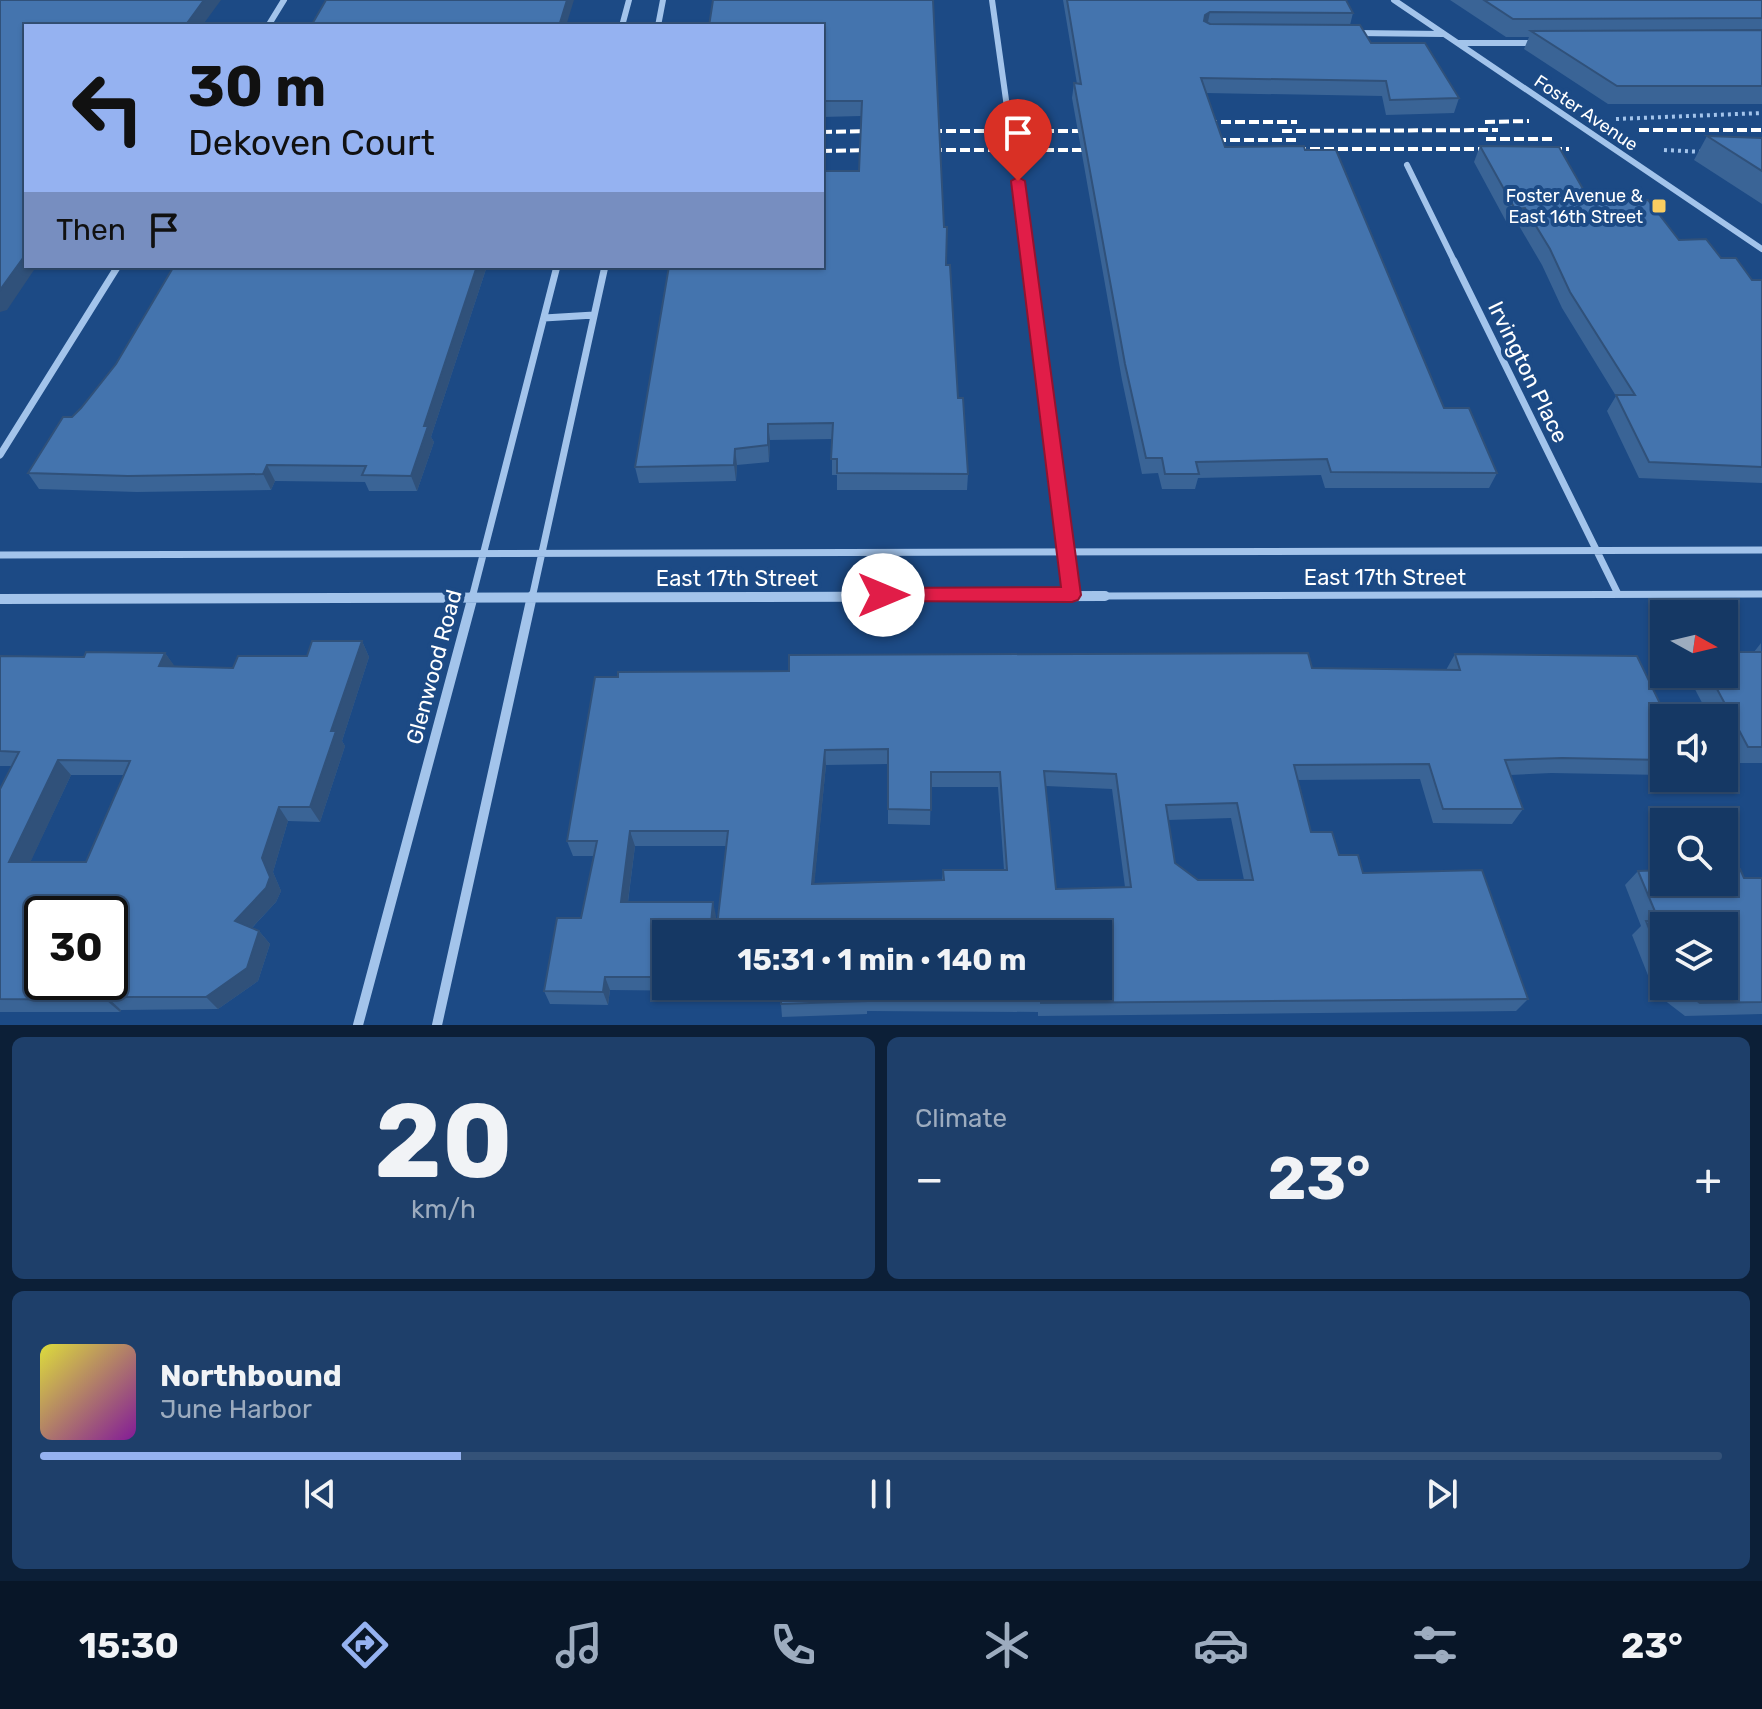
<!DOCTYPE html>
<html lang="en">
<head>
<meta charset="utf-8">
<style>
	body { margin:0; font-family:Rubik,sans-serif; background:#1e3f6a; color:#f1f3f6; height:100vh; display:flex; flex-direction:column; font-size:30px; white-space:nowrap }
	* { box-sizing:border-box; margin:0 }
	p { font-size:26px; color:#9dacbf }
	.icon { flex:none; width:44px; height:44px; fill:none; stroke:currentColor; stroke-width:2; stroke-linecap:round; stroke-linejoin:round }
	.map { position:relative; height:1025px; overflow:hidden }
	.sheet { display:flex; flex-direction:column; gap:12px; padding:12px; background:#0c1f37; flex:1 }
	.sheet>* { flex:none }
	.hud { position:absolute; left:24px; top:24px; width:800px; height:244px; border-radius:0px; box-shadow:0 2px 6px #0004,0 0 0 2px #345278; background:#95b2f1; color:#111; overflow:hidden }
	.needle { width:52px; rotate:98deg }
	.buttons { position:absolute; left:1650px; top:600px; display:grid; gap:16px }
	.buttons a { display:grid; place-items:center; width:88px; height:88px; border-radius:0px; background:#153864; box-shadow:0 2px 6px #0004,0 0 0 2px #345278; font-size:40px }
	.speed { position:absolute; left:24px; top:896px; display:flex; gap:16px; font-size:40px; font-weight:700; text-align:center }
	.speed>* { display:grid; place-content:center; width:104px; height:104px; border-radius:50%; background:#153864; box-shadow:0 2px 6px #0004,0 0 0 2px #345278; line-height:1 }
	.speed .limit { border:4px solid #111; border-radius:12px; background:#fff; color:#111 }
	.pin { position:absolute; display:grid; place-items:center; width:68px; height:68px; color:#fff; margin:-82px -34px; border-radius:50% 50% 50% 0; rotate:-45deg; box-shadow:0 0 8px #0007 }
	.pin .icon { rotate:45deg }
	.me { position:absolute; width:88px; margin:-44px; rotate:90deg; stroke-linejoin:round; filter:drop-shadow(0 0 6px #0008) }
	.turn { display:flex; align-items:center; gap:28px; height:168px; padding:0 32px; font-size:36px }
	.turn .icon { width:104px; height:104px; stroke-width:2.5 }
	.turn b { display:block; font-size:56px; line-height:68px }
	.then { display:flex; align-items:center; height:76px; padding:0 32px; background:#0003; gap:16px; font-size:30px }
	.big { font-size:60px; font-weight:700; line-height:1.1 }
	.sheet .card { flex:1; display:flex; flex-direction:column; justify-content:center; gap:12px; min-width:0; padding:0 28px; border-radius:12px; background:#1e3f6a }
	.sheet .dial { align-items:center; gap:0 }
	.dial b { font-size:104px; line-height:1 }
	.song { display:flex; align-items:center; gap:24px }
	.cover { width:96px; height:96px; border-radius:12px; background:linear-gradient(135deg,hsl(60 70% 55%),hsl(290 70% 35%)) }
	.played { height:8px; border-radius:4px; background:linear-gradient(90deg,#95b2f1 25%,#345278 25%) }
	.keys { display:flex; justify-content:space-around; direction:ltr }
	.heat { display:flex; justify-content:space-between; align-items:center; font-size:44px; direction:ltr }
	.sheet .tiles { flex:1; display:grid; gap:12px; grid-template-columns:1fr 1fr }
	.card:last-child { grid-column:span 2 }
	.trip { position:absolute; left:652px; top:920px; width:460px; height:80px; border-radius:0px; background:#153864; box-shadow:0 2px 6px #0004,0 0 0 2px #345278; font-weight:700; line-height:80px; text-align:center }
	.tabs { display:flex; height:128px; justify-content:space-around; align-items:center; background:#081628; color:#9dacbf }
	.tabs .icon { width:56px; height:56px }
	.tabs .active { color:#95b2f1 }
	.tabs b { font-size:36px; color:#f1f3f6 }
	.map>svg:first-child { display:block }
</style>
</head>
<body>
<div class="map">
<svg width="1762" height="1025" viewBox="0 0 1762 1025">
	<rect width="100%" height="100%" fill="#1c4a85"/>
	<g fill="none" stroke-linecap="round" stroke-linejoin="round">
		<path stroke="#a3c4eb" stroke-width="4" stroke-dasharray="3 4" stroke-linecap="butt" d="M 1616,119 L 1762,113
			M 1664,150 L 1703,152"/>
		<path stroke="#a3c4eb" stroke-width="6" d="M 992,0 L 1007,107
			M 1394,0 L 1762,249
			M 268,26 L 284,0
			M 622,26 L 629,0
			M 658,26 L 663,0
			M 1356,33 L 1443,34
			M 1458,43 L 1537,43
			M 1407,165 L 1455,263
			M 1018,181 L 1029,263"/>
		<path stroke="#a3c4eb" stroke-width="7" d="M 1028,261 L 1072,595
			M 1454,261 L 1618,594
			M 544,318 L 594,315
			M 0,455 L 118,266
			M 0,555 L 1762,550
			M 400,598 L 1762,594
			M 472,598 L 557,266
			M 532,598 L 605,266"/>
		<path stroke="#a3c4eb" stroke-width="10" d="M 0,599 L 1105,596
			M 358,1025 L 473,596
			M 437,1025 L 532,596"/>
		<path stroke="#fff" stroke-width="4" stroke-dasharray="10 4" stroke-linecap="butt" d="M 1193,122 L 1297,122
			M 1485,122 L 1529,121
			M 1639,130 L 1762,130
			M 918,131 L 1098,131
			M 1282,131 L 1498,130
			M 822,132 L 882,131
			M 1486,139 L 1554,139
			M 1202,140 L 1298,140
			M 1282,149 L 1502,149
			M 1538,149 L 1569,149
			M 918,150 L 1102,150
			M 822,151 L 882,150"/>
	</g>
	<path fill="#3a6496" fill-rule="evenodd" d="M 933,0 L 946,265 L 958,398 L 968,474 L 967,490 L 837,490 L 837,475 L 832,475 L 832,439 L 770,440 L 769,462 L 737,465 L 736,481 L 639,483 L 635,467 L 859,171 L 861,116 L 822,117 L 822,26 Z
		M 1063,0 L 1346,0 L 1353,13 L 1350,25 L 1371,43 L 1459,98 L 1454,113 L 1386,115 L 1382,96 L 1206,93 L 1225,147 L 1444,408 L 1497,473 L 1489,488 L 1325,488 L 1321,475 L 1198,478 L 1195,489 L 1162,489 L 1158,473 L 1142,474 L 1122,380 L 1072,98 L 1074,83 L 1077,84 Z
		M 1450,0 L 1762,0 L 1762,104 L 1608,104 L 1524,49 L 1529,37 L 1506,37 Z
		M 1707,136 L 1762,138 L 1762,204 L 1694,160 Z
		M 1480,146 L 1591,203 L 1679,240 L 1721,258 L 1752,280 L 1762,280 L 1762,483 L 1639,478 L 1607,411 L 1616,396 L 1562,308 L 1542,265 L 1518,224 L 1508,225 L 1474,162 Z
		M 174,266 L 487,266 L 431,437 L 434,442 L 417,491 L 369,491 L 365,482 L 275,481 L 271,490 L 137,492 L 39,489 L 28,473 L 72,417 L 81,408 L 116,364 Z
		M 362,641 L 369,657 L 342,741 L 345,746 L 320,822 L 288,821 L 273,872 L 281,891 L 276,902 L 252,928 L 259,931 L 270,944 L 258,981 L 218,1009 L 121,1010 L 120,1012 L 0,1012 L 0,789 L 12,766 L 0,766 L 0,656 L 84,657 L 165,653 L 174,666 L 233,668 L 307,656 ZM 71,775 L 124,775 L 86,862 L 30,862 Z
		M 1761,643 L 1762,763 L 1734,763 L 1724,744 L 1724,718 L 1710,718 L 1687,674 L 1724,674 L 1754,652 Z
		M 1455,654 L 1664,718 L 1664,775 L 1551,773 L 1510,775 L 1523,809 L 1512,824 L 1433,823 L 1420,779 L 1297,780 L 1311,832 L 1528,999 L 1516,1011 L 1038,1016 L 1038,1012 L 867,1011 L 867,1014 L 782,1017 L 781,1004 L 1098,934 L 719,934 L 717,926 L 726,846 L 635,846 L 628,902 L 716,916 L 714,934 L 666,934 L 666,986 L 709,986 L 709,991 L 610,990 L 608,1005 L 550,1004 L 544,991 L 581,918 L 594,856 L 573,856 L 567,841 L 595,677 L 1312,668 L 1446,670 ZM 888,764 L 888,824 L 930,825 L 931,787 L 998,787 L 1004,870 L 943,870 L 942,880 L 814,883 L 826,765 ZM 1046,786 L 1112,789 L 1125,887 L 1056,889 ZM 1231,818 L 1244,880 L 1198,880 L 1175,863 L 1168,820 Z
		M 1638,871 L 1744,878 L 1762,878 L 1762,1014 L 1685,1016 L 1655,993 L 1632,935 L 1641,926 L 1625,885 ZM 1664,926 L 1724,986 L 1664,986 Z"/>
	<path fill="#30517a" d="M 204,0 L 221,0 L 202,26 L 185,26 Z
		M 567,0 L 574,0 L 566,26 L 559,26 Z
		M 1210,12 L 1207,27 L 1202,29 L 1205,15 Z
		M 25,254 L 26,266 L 32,266 L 34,270 L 7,310 L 0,312 L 0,290 Z
		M 477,266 L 487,266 L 431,437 L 434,442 L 417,491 L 411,476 L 424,426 Z
		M 768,424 L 770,440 L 769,462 L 768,445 Z
		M 735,449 L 737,465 L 736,481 L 734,465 Z
		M 267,465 L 275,481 L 271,490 L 263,474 Z
		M 362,641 L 369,657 L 342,741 L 345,746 L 320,822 L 310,807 L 331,731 Z
		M 165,653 L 176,668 L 159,666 Z
		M 825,750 L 826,765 L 813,898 L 812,884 Z
		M 58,760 L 71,775 L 24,876 L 9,862 Z
		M 279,807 L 288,821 L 273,872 L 281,891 L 276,902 L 246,934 L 235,921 L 262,858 Z
		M 630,831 L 635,846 L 626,916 L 621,902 Z
		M 713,902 L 716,916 L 714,934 L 710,934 Z
		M 259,931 L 270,944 L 258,981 L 218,1009 L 206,997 Z
		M 605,977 L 610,990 L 608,1005 L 603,992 Z
		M 107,997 L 121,1010 L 120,1012 L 106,1000 Z"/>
	<path fill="#4474ae" stroke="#30517a" stroke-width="2" fill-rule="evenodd" d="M 0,0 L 204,0 L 185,26 L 26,26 L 26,254 L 0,290 Z
		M 326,0 L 567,0 L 559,26 L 311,26 Z
		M 713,0 L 933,0 L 944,227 L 947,227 L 946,265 L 950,265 L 958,398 L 963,398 L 968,474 L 837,473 L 837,459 L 831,459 L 833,423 L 768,424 L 768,445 L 735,449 L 734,465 L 635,467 L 669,266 L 822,266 L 822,171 L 859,171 L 862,101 L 822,101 L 822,26 L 709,26 Z
		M 1067,0 L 1346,0 L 1353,13 L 1210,12 L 1205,15 L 1204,21 L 1210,24 L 1360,25 L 1371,43 L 1425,43 L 1459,98 L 1390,100 L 1386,81 L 1201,78 L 1225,147 L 1304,146 L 1305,150 L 1336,150 L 1444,408 L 1469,408 L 1497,473 L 1331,472 L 1327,459 L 1196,462 L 1199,474 L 1165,474 L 1162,458 L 1146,458 L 1125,364 L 1074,83 L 1081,84 Z
		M 1484,0 L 1762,0 L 1762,18 L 1513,19 Z
		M 1762,30 L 1762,86 L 1617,86 L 1531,31 Z
		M 1707,136 L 1762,138 L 1762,171 Z
		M 1480,146 L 1559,147 L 1591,203 L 1648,200 L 1679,240 L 1706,239 L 1721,258 L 1736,258 L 1752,280 L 1762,280 L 1762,467 L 1649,462 L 1616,395 L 1635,395 L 1570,292 L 1550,249 L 1525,208 L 1515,209 Z
		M 174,266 L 477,266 L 424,426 L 428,426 L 411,476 L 362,475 L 366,466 L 267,465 L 263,474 L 128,476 L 28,473 L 63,417 L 72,417 L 81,408 L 116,364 Z
		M 312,641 L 362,641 L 331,731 L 336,731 L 310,807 L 279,807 L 262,858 L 270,877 L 266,888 L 235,921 L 259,931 L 247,968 L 206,997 L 107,997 L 106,1000 L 0,999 L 0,789 L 19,752 L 0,751 L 0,656 L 84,657 L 86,652 L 165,653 L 159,666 L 233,668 L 238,656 L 307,656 ZM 58,760 L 130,761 L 86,862 L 9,862 ZM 42,914 L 110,914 L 110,982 L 42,982 Z
		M 1724,652 L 1762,652 L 1762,747 L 1748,747 L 1709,674 L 1724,674 Z
		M 1308,653 L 1312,668 L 1460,670 L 1455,654 L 1637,656 L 1667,718 L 1664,718 L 1664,760 L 1562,758 L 1505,760 L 1523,809 L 1443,809 L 1429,764 L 1294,765 L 1311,832 L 1332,832 L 1339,855 L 1358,855 L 1363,873 L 1482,870 L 1528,999 L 1041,1003 L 1041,999 L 867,998 L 867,1001 L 781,1004 L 781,986 L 1098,986 L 1098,934 L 782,934 L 782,927 L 717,926 L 728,831 L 630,831 L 621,902 L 713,902 L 710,934 L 666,934 L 666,977 L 605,977 L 603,992 L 544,991 L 557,918 L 581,918 L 597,841 L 567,841 L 595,677 L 618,677 L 618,672 L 789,671 L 789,655 ZM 888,749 L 888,809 L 931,810 L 931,772 L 1000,772 L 1007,870 L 943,870 L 944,880 L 812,884 L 825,750 ZM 1044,771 L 1116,774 L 1131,887 L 1056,889 ZM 1237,803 L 1253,880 L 1198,880 L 1175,863 L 1166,805 Z
		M 1740,869 L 1744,878 L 1762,878 L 1762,1002 L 1700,1003 L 1678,986 L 1724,986 L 1724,926 L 1664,926 L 1664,966 L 1646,921 L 1659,921 L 1638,871 L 1664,870 L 1664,882 L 1724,882 L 1724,870 Z"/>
	<path fill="#e11d48" stroke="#92132f" stroke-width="2" d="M 1018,177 L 1025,181 L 1081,595 L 1078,600 L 1072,602 L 876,601 L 874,595 L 876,590 L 883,588 L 1061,587 L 1011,181 Z"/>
	<rect fill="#fbce61" stroke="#1c4a85" stroke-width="3" x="1651" y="198" width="16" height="16" rx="4"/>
	<g text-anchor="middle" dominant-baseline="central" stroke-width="8" stroke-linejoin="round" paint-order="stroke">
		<g font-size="18" fill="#fff" stroke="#1c4a85">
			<text transform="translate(1586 113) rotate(34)">Foster Avenue</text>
		</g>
		<g font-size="18" fill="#fff" stroke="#1c4a85" text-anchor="end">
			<text x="1643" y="196">Foster Avenue &amp;<tspan x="1643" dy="21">East 16th Street</tspan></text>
		</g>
		<g font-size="22" fill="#fff" stroke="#1c4a85">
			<text transform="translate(1528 372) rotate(64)">Irvington Place</text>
			<text x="1385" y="577">East 17th Street</text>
			<text x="737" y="578">East 17th Street</text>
			<text transform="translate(434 667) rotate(-75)">Glenwood Road</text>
		</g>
	</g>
</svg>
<div class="buttons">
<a><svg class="needle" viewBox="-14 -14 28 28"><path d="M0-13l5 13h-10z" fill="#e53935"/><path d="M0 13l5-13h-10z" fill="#9dacbf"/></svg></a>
<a><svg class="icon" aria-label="sound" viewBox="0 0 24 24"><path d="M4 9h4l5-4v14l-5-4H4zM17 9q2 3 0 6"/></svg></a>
<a><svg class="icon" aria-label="search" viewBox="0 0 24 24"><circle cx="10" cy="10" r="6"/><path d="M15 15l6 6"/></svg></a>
<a><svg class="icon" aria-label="layers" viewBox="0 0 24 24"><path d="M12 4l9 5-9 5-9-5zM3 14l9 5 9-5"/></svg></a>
</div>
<div class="speed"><div class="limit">30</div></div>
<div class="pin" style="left:1018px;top:181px;background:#d93025"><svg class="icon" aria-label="arrive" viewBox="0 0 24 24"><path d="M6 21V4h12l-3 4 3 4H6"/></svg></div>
<svg class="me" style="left:883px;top:595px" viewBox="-20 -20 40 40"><circle r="19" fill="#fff"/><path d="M0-13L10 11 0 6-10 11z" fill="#e11d48"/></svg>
<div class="trip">15:31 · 1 min · 140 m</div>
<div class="hud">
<div class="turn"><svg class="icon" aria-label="left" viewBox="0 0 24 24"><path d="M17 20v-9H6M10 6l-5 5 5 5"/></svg><div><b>30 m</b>Dekoven Court</div></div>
<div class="then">Then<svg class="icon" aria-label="arrive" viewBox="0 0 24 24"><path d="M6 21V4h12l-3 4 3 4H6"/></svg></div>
</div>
</div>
<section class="sheet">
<div class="tiles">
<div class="card dial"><b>20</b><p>km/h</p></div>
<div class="card"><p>Climate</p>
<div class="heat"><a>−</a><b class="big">23°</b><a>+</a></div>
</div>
<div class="card">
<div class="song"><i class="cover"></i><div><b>Northbound</b><p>June Harbor</p></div></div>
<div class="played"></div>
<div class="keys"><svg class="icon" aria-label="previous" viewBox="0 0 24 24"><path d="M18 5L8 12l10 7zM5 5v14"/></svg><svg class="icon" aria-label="pause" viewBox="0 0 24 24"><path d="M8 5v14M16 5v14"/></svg><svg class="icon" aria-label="next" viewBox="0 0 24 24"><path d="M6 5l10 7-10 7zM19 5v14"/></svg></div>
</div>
</div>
</section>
<nav class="tabs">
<b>15:30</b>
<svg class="icon active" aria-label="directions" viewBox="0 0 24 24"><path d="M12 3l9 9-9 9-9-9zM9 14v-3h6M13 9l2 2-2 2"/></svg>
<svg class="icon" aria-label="music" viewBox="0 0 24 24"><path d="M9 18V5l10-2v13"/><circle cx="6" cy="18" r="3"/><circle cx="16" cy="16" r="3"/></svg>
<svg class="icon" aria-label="phone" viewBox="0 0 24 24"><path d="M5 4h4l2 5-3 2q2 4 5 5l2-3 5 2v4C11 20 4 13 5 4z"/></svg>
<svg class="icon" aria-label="climate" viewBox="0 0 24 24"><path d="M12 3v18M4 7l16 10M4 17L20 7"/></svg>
<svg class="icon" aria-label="car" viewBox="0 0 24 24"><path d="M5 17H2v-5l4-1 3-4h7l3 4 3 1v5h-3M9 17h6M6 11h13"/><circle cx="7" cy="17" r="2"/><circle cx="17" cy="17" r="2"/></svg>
<svg class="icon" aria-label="filters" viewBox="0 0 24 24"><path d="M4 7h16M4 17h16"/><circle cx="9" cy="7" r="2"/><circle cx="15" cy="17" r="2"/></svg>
<b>23°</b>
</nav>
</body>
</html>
